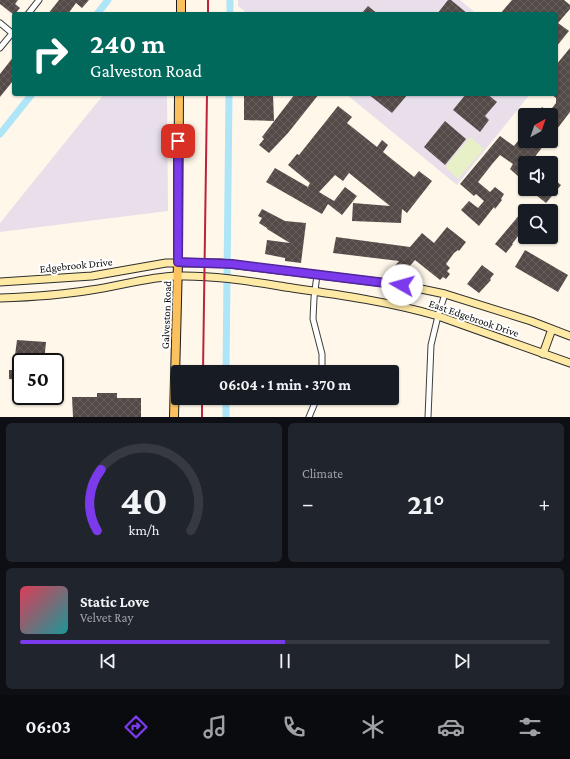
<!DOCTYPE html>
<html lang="en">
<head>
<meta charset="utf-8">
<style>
	body { margin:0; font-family:"Crimson Pro",serif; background:#20242c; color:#f1f3f6; height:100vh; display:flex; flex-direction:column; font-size:15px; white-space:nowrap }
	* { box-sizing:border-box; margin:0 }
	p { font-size:13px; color:#9ea1a6 }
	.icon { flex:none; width:22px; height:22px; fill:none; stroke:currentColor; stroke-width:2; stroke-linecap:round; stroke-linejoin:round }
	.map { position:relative; height:417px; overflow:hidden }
	.side { display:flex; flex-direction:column; gap:6px; padding:6px; background:#0d0f14; flex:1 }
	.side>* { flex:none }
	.hud { position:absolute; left:12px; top:12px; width:546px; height:84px; border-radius:4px; box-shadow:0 1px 3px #0004; background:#00695c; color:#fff; overflow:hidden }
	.needle { width:26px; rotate:40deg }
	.tools { position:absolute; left:518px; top:108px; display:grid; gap:8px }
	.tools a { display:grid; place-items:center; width:40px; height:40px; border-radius:4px; background:#171b24; box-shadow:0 1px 3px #0004; font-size:20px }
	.speed { position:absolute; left:12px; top:353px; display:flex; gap:8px; font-size:20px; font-weight:700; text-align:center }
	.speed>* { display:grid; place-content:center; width:52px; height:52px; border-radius:50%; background:#171b24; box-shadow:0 1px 3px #0004; line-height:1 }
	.speed .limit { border:2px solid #111; border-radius:6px; background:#fff; color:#111 }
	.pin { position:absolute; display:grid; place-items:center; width:34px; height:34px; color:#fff; margin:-17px; border-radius:8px; box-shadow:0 2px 6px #0006 }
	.me { position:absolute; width:44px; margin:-22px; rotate:277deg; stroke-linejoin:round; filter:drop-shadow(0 0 3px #0008) }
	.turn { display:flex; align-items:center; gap:14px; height:84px; padding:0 12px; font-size:18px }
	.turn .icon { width:52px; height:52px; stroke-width:2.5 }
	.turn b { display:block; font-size:28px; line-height:34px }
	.big { font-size:30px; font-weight:700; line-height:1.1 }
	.side .widget { flex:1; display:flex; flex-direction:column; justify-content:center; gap:6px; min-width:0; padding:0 14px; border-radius:6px; background:#20242c }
	.side .dial { align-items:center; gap:0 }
	.dial svg { height:104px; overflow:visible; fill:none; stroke:#363941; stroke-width:7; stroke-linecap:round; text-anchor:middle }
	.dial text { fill:#f1f3f6; stroke:none }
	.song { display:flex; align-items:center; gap:12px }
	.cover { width:48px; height:48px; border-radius:6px; background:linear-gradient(135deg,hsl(350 70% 55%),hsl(180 70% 35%)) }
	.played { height:4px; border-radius:2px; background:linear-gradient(90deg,#7c3aed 50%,#363941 50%) }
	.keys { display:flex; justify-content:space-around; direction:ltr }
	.heat { display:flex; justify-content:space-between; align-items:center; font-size:22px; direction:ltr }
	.side .tiles { flex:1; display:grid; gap:6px; grid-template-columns:1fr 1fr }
	.widget:last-child { grid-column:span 2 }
	.trip { position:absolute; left:171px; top:365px; width:228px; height:40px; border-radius:4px; background:#171b24; box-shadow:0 1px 3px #0004; font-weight:700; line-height:40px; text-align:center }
	.menu { display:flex; height:64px; justify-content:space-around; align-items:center; background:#090b0e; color:#9ea1a6 }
	.menu .icon { width:28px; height:28px }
	.menu .active { color:#7c3aed }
	.menu b { font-size:18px; color:#f1f3f6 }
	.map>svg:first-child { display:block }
</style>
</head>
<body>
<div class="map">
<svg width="570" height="417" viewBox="0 0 570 417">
	<defs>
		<pattern id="building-cross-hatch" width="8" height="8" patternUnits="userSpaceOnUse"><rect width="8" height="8" fill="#544b48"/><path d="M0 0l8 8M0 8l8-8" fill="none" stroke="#68605e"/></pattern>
	</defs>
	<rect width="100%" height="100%" fill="#fff8ea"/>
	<path fill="#e8dfeb" d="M 238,0 L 460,0 L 477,14 L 248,14 L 238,6 Z
		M 104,94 L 167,94 L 168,211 L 0,232 L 0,223 Z
		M 346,94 L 530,94 L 457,185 Z"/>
	<path fill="#e7f0c6" d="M 470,137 L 484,149 L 458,179 L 445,167 Z"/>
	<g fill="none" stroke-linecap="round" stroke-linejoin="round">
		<path stroke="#aee5f7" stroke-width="7" d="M 97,14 L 108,0
			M 230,14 L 230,0
			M 0,134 L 32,94
			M 226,372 L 229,94
			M 226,417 L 226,398"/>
	</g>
	<path fill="url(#building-cross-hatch)" d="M 0,0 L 18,0 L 15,4 L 20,8 L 14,15 L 0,4 Z
		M 59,0 L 89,0 L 82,8 L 76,3 L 68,14 L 48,14 Z
		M 448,0 L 451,0 L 468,14 L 437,14 Z
		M 512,0 L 564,0 L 570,5 L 570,9 L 558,23 L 569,31 L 556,47 L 556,14 L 500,14 Z
		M 368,6 L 378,14 L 361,14 Z
		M 570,48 L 570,112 L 557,129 L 551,124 L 551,115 L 541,115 L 538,113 L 542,107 L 549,112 L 556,103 L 556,98 L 551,94 L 556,94 L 556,65 Z
		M 14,56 L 14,84 L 12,82 L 0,97 L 0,74 Z
		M 244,94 L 273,94 L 274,121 L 244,120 Z
		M 295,94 L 319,94 L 288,133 L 269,153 L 259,145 L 264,139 L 262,137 Z
		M 368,94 L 408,94 L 392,113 Z
		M 466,94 L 487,94 L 497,102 L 485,116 L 489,120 L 480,132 L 453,110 Z
		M 338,106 L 352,117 L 347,123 L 377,147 L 382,140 L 388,145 L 383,152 L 414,177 L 419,171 L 432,181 L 407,213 L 402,209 L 401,223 L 352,221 L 353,203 L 390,206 L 349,173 L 343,181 L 335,175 L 319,192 L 334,201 L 345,187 L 357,196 L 342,215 L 328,204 L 322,214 L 266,182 L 275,168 L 308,187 L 310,183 L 288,165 L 297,154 L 299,155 Z
		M 445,121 L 466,139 L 445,165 L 424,147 Z
		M 525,132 L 525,141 L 539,141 L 544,145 L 530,163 L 525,163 L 525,175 L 522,172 L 519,177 L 510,169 L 513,164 L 500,155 L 493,163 L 478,182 L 490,192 L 495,187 L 504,194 L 501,199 L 502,200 L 495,209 L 494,207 L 479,226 L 461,210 L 469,201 L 478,208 L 484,201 L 476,194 L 474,196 L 460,184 L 500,136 L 514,146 Z
		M 551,177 L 561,185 L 546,203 L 536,195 L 541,189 L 551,189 Z
		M 525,208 L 525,227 L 512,244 L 513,244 L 506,253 L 495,244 Z
		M 262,209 L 285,221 L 306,223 L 301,263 L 285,261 L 285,258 L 265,254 L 267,240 L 290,243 L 267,229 L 267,228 L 259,223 L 262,218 L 258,216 Z
		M 447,227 L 466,242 L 459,251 L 458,250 L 454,253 L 446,264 L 450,268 L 447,271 L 450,274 L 446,279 L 443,277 L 440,280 L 415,260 L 402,275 L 393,268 L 399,261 L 333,253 L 336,237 L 410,247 L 422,233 L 434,243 Z
		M 525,250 L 568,275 L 558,292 L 515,267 Z
		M 482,265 L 494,274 L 490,279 L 491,280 L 479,293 L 467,284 Z
		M 17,340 L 46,342 L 44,362 L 21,362 L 21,380 L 9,379 L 9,370 L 13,370 Z
		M 97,393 L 117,393 L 117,398 L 141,398 L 141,417 L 73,417 L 72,397 L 97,397 Z"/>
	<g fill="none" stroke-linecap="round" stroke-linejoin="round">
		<defs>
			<path id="street" d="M 28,14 L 39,0
				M 0,23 L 12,33
				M 0,48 L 14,31
				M 317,275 L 314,298 L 313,319 L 322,354 L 322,372
				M 309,417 L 317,398
				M 428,417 L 431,345 L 438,316 L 445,294"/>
			<path id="secondary" d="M 0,282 L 92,276 L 166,263 L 221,263 L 402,285 L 445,294 L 531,321 L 570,336
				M 0,298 C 30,297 61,295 91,290 C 119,286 148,277 177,276 C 216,275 254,282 292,288 C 341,295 390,302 438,316 L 570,363
				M 543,354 L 552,329"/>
			<path id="primary" d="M 181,14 L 181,0
				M 174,417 L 178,262 L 179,94"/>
		</defs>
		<use href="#street" stroke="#3f3f3f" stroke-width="7"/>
		<use href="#secondary" stroke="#2e2e2e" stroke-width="9"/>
		<use href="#primary" stroke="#1d1d1d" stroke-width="10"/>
		<use href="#street" stroke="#fff" stroke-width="5"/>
		<use href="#secondary" stroke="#ffeaa5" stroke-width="7"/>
		<use href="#primary" stroke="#fbc15f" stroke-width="8"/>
		<path stroke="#bd223d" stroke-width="2" d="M 208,14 L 208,0
			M 203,372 L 207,94
			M 202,417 L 202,398"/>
	</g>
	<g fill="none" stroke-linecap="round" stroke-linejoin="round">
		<defs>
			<path id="route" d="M 178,141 L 178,262 L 232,264 L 402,285"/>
		</defs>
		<use href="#route" stroke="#51269a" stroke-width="10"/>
		<use href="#route" stroke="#7c3aed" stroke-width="7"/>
	</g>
	<g text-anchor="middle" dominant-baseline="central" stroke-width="4" stroke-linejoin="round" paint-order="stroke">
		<g font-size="11" fill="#0c0c0c" stroke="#fff">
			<text transform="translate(76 265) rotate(-6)">Edgebrook Drive</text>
			<text transform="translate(166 315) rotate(-88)">Galveston Road</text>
			<text transform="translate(474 318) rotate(19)">East Edgebrook Drive</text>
		</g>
	</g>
</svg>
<div class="tools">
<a><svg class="needle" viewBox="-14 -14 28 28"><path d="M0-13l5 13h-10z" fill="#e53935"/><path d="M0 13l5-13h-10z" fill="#9ea1a6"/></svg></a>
<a><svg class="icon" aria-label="sound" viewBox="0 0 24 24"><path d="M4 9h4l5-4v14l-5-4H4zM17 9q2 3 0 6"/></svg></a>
<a><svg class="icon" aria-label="search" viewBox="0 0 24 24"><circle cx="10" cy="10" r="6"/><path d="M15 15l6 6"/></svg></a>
</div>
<div class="speed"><div class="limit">50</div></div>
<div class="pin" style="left:178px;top:141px;background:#d93025"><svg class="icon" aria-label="arrive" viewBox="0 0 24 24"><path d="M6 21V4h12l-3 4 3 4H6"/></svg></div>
<svg class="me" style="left:402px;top:285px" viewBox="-20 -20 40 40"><circle r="19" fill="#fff"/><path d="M0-13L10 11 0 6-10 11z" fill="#7c3aed"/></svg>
<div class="trip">06:04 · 1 min · 370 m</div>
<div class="hud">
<div class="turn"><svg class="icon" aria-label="right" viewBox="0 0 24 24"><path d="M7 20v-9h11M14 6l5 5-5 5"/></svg><div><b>240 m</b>Galveston Road</div></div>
</div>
</div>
<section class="side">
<div class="tiles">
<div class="widget dial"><svg viewBox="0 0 100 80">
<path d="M14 69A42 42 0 1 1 86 69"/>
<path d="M14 69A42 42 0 0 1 17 22" stroke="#7c3aed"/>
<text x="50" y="56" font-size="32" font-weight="700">40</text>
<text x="50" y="72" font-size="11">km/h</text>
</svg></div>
<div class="widget"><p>Climate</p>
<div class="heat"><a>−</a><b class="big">21°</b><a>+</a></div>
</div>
<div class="widget">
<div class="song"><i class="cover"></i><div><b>Static Love</b><p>Velvet Ray</p></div></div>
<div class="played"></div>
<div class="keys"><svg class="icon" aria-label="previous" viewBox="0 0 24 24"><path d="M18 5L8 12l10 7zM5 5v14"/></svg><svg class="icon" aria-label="pause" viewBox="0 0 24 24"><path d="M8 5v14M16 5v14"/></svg><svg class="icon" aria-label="next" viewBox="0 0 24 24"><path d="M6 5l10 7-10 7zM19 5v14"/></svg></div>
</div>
</div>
</section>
<nav class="menu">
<b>06:03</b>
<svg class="icon active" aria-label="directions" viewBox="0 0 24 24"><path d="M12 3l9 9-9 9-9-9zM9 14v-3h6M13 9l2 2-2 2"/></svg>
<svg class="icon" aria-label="music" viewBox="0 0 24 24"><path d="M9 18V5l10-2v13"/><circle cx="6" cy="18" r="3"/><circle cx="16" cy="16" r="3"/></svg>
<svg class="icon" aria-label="phone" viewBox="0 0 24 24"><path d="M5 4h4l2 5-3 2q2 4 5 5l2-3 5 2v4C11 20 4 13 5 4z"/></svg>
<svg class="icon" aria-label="climate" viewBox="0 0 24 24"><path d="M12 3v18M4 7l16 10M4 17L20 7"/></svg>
<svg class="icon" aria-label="car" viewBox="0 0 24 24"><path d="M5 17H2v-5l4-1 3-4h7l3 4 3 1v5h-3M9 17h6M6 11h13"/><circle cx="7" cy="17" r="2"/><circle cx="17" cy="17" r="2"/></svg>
<svg class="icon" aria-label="filters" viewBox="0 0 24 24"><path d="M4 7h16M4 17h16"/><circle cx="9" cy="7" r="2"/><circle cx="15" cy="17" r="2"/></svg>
</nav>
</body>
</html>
